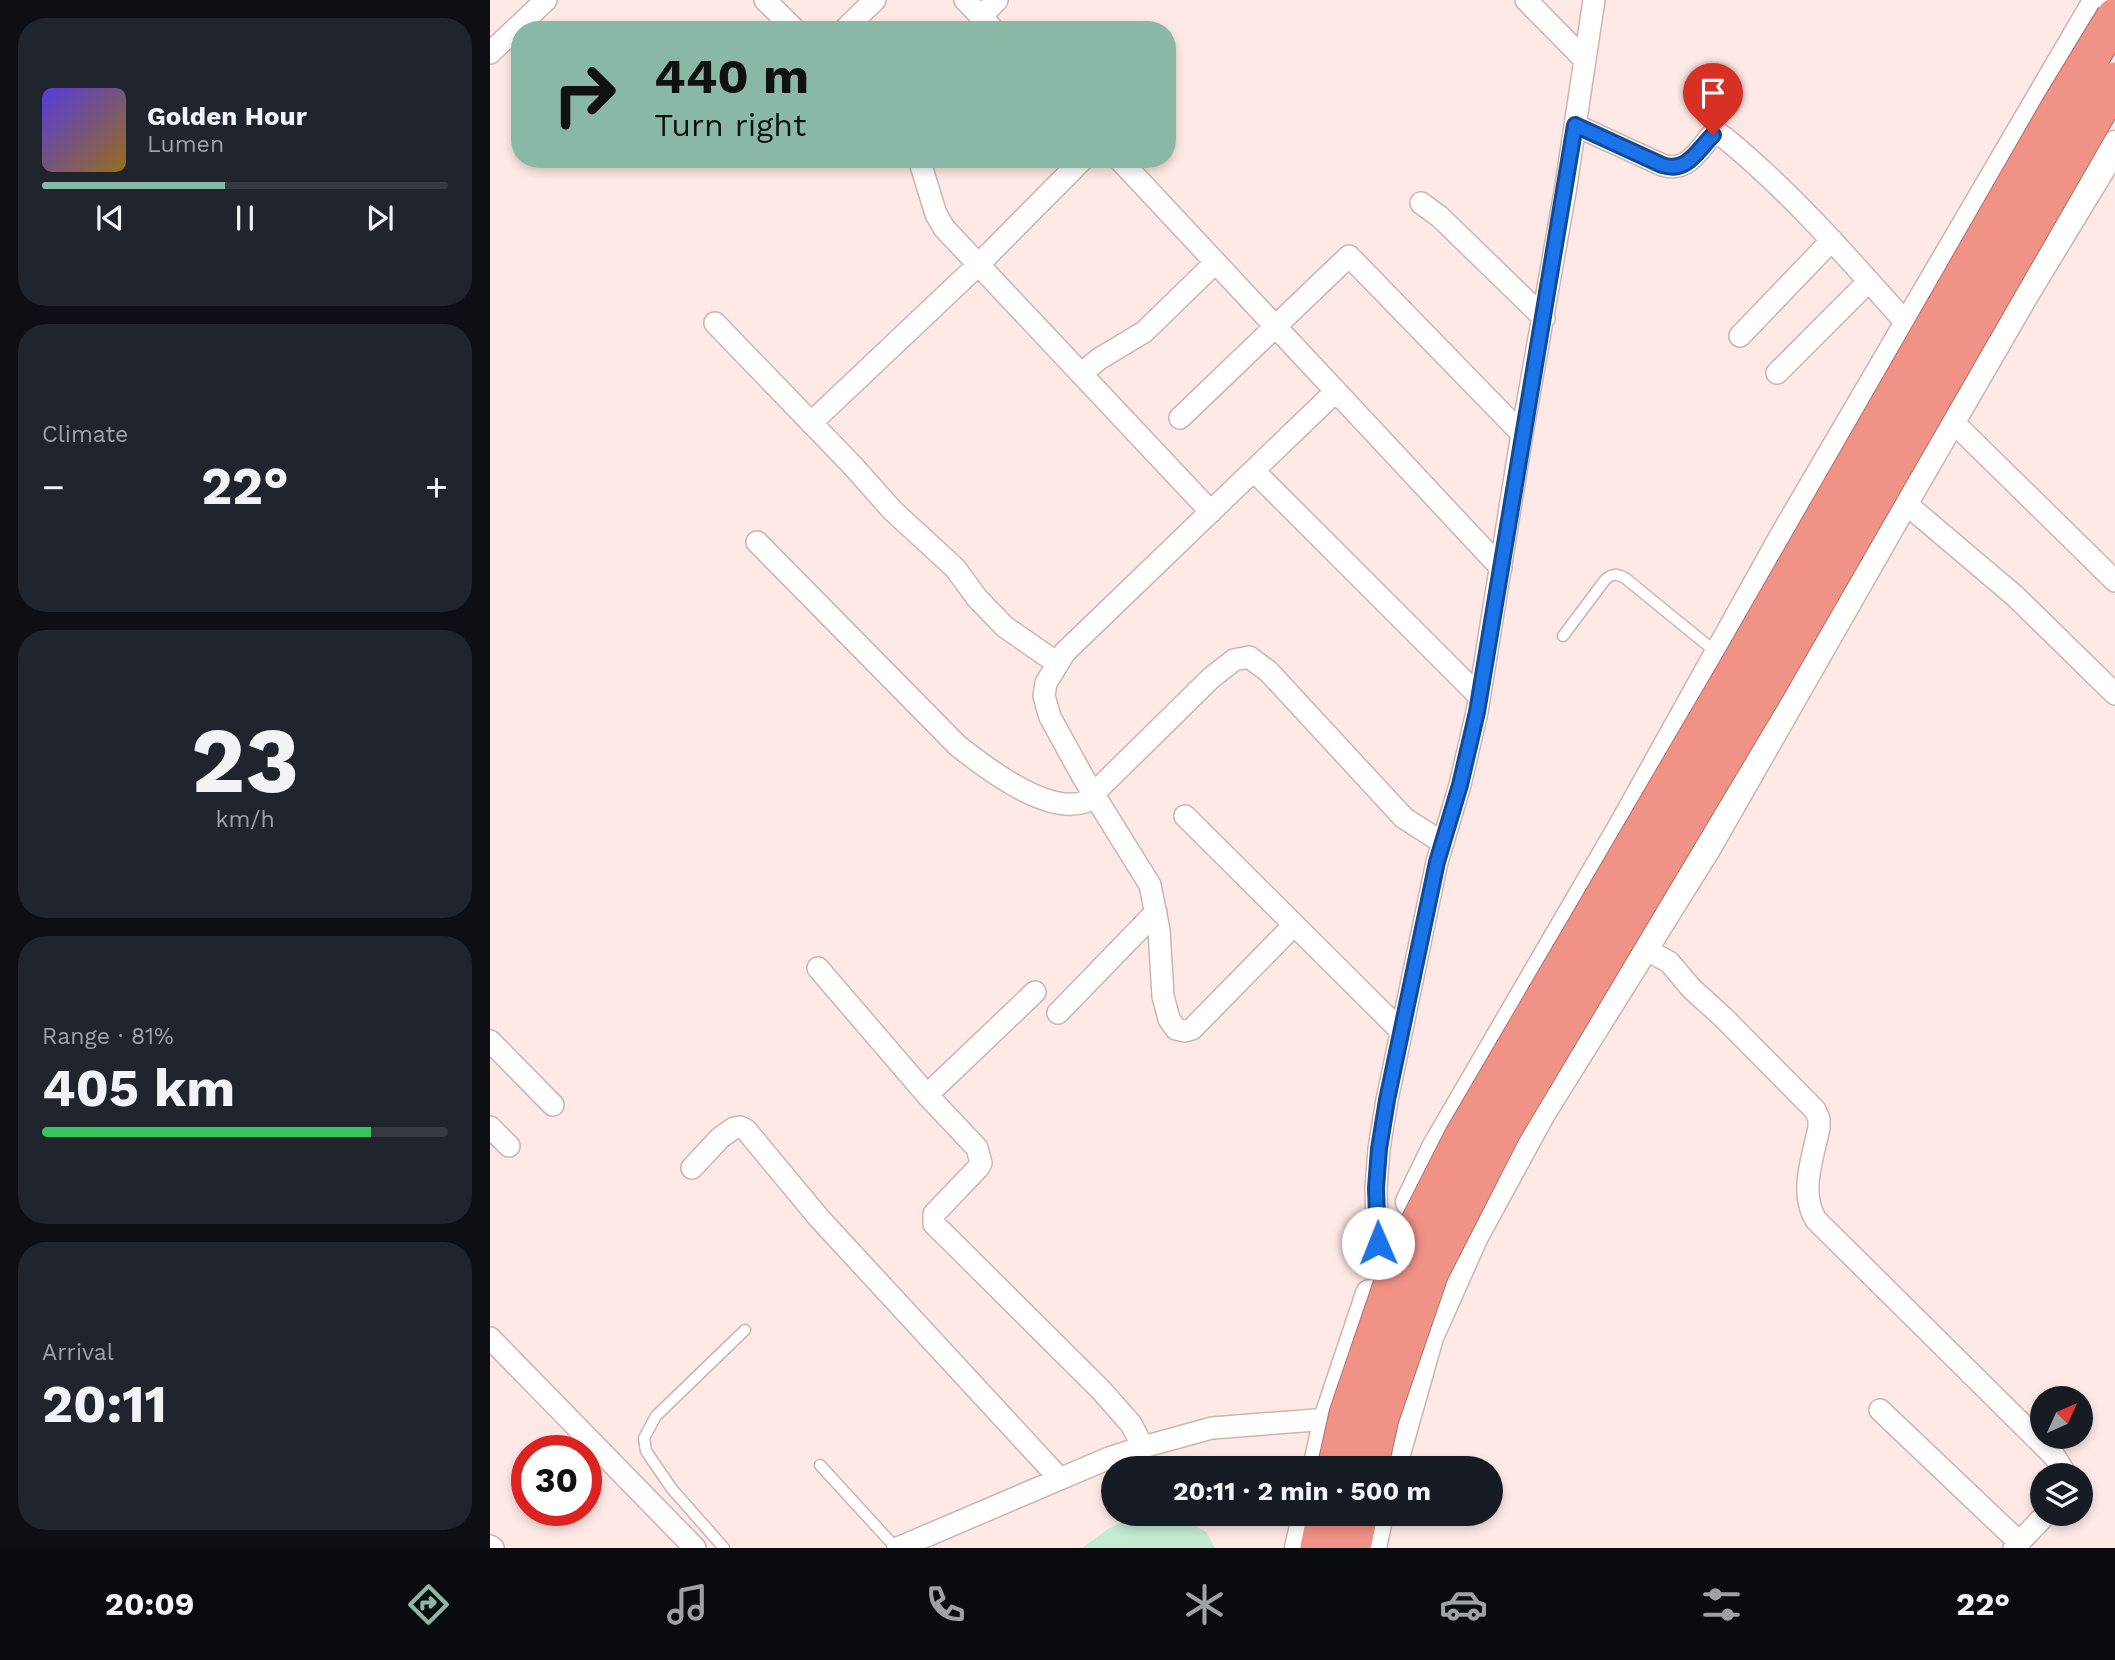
<!DOCTYPE html>
<html lang="en">
<head>
<meta charset="utf-8">
<style>
	body { margin:0; font-family:"Work Sans",sans-serif; background:#20242c; color:#f1f3f6; height:100vh; display:flex; flex-direction:column; font-size:26px; white-space:nowrap }
	* { box-sizing:border-box; margin:0 }
	p { font-size:23px; color:#9ea1a6 }
	.icon { flex:none; width:38px; height:38px; fill:none; stroke:currentColor; stroke-width:2; stroke-linecap:round; stroke-linejoin:round }
	.map { position:relative; flex:1; overflow:hidden }
	.sheet { display:flex; flex-direction:column; gap:18px; padding:18px; background:#0d0f14; width:490px }
	.sheet>* { flex:none }
	.banner { position:absolute; left:21px; top:21px; width:665px; height:147px; border-radius:28px; box-shadow:0 4px 10px #0003; background:#8ab8a6; color:#111; overflow:hidden }
	.needle { width:46px; rotate:45deg }
	.buttons { position:absolute; left:1540px; top:1386px; display:grid; gap:14px }
	.buttons a { display:grid; place-items:center; width:63px; height:63px; border-radius:50%; background:#171b24; box-shadow:0 4px 10px #0003; font-size:35px }
	.speed { position:absolute; left:21px; top:1435px; display:flex; gap:14px; font-size:35px; font-weight:700; text-align:center }
	.speed>* { display:grid; place-content:center; width:91px; height:91px; border-radius:50%; background:#171b24; box-shadow:0 4px 10px #0003; line-height:1 }
	.speed .limit { border:10px solid #d22; background:#fff; color:#111 }
	.pin { position:absolute; display:grid; place-items:center; width:60px; height:60px; color:#fff; margin:-72px -30px; border-radius:50% 50% 50% 0; rotate:-45deg; box-shadow:0 0 7px #0007 }
	.pin .icon { rotate:45deg }
	.me { position:absolute; width:77px; margin:-38px; rotate:359deg; stroke-linejoin:round; filter:drop-shadow(0 0 5px #0008) }
	.turn { display:flex; align-items:center; gap:24px; height:147px; padding:0 28px; font-size:32px }
	.turn .icon { width:91px; height:91px; stroke-width:2.5 }
	.turn b { display:block; font-size:49px; line-height:60px }
	.big { font-size:52px; font-weight:700; line-height:1.1 }
	.sheet .widget { flex:1; display:flex; flex-direction:column; justify-content:center; gap:10px; min-width:0; padding:0 24px; border-radius:28px; background:#20242c }
	.sheet .dial { align-items:center; gap:0 }
	.dial b { font-size:91px; line-height:1 }
	.song { display:flex; align-items:center; gap:21px }
	.cover { width:84px; height:84px; border-radius:10px; background:linear-gradient(135deg,hsl(250 70% 55%),hsl(40 70% 35%)) }
	.played { height:7px; border-radius:4px; background:linear-gradient(90deg,#8ab8a6 45%,#363941 45%) }
	.keys { display:flex; justify-content:space-around; direction:ltr }
	.heat { display:flex; justify-content:space-between; align-items:center; font-size:38px; direction:ltr }
	.charge { height:10px; border-radius:5px; background:linear-gradient(90deg,#34c759 81%,#363941 0) }
	.trip { position:absolute; left:611px; top:1456px; width:402px; height:70px; border-radius:35px; background:#171b24; box-shadow:0 4px 10px #0003; font-weight:700; line-height:70px; text-align:center }
	.dock { display:flex; height:112px; justify-content:space-around; align-items:center; background:#090b0e; color:#9ea1a6 }
	.dock .icon { width:49px; height:49px }
	.dock .on { color:#8ab8a6 }
	.dock b { font-size:32px; color:#f1f3f6 }
	main { display:flex; flex:1; min-height:0 }
	.map>svg:first-child { display:block }
</style>
</head>
<body>
<main>
<section class="sheet">
<div class="widget">
<div class="song"><i class="cover"></i><div><b>Golden Hour</b><p>Lumen</p></div></div>
<div class="played"></div>
<div class="keys"><svg class="icon" aria-label="previous" viewBox="0 0 24 24"><path d="M18 5L8 12l10 7zM5 5v14"/></svg><svg class="icon" aria-label="pause" viewBox="0 0 24 24"><path d="M8 5v14M16 5v14"/></svg><svg class="icon" aria-label="next" viewBox="0 0 24 24"><path d="M6 5l10 7-10 7zM19 5v14"/></svg></div>
</div>
<div class="widget"><p>Climate</p>
<div class="heat"><a>−</a><b class="big">22°</b><a>+</a></div>
</div>
<div class="widget dial"><b>23</b><p>km/h</p></div>
<div class="widget"><p>Range · 81%</p><b class="big">405 km</b><div class="charge"></div></div>
<div class="widget"><p>Arrival</p><b class="big">20:11</b></div>
</section>
<div class="map">
<svg width="1625" height="1548" viewBox="0 0 1625 1548">
	<rect width="100%" height="100%" fill="#fee9e6"/>
	<path fill="#c3ead2" d="M 648,1514 L 683,1514 L 716,1532 L 725,1548 L 592,1548 L 618,1529 Z"/>
	<g fill="none" stroke-linecap="round" stroke-linejoin="round">
		<defs>
			<path id="lane" d="M 1073,636 L 1115,580 C 1122,573 1127,574 1135,578 L 1227,653
				M 330,1465 L 406,1548
				M 234,1548 L 182,1489 L 156,1451 L 154,1438 L 166,1416 L 255,1330"/>
			<path id="street" d="M 275,0 L 305,30
				M 475,0 L 504,30
				M 1036,0 L 1095,60
				M 491,17 L 507,0
				M 354,30 L 385,0
				M 0,53 L 56,0
				M 1085,125 L 1172,165 C 1197,173 1207,152 1222,135 L 1229,134 L 1235,138 C 1303,194 1359,259 1417,324
				M 429,159 L 446,214 L 454,228 L 721,512
				M 629,159 L 1011,568
				M 931,203 L 950,217 L 1054,318
				M 225,323 L 362,465 L 403,511 L 465,568 L 487,598 L 515,627 L 567,663
				M 1250,336 L 1342,240
				M 1287,373 L 1379,281
				M 591,374 L 609,359 L 654,332 L 725,263
				M 690,418 L 859,256 L 1032,434
				M 1462,421 L 1625,581
				M 321,423 L 489,264 L 593,159
				M 764,471 L 989,696
				M 1414,502 L 1525,596 L 1625,694
				M 267,542 L 468,746 C 497,769 557,815 595,802 L 721,678 L 744,660 L 759,657 L 778,671 L 914,818 L 953,843
				M 695,816 L 911,1031
				M 804,925 L 702,1029 L 695,1031 L 686,1029 L 679,1019 L 673,996 L 669,930 L 660,885 L 593,777 L 560,717 L 554,696 L 556,683 L 575,652 L 845,392
				M 1153,948 L 1179,962 L 1202,989 L 1234,1018 L 1325,1110 L 1329,1119 L 1329,1128 C 1323,1157 1309,1193 1326,1220 L 1545,1437 L 1565,1457 L 1576,1475
				M 328,968 L 437,1095 L 487,1148 L 491,1163 L 488,1168 L 444,1214 L 444,1224 L 611,1390 L 641,1424 L 653,1447
				M 568,1013 L 666,912
				M 0,1041 L 63,1105
				M 437,1095 L 545,992
				M 0,1127 L 19,1146
				M 202,1168 L 230,1138 L 244,1128 L 250,1127 L 256,1130 L 329,1218 L 570,1479
				M 888,1271 L 886,1188 L 889,1149 L 897,1100 L 947,862 L 970,785 L 987,712 L 1032,434 L 1075,192 L 1104,0
				M 0,1338 L 205,1548
				M 1390,1410 L 1529,1542
				M 0,1546 L 3,1548
				M 408,1548 L 619,1458 L 653,1447 L 722,1428 L 838,1419 L 852,1420
				M 1524,1548 L 1556,1514"/>
			<path id="secondary" d="M 920,1202 L 946,1148 L 1132,828 L 1292,540 L 1608,0
				M 827,1468 L 838,1419 L 880,1294
				M 902,1468 L 939,1337 L 984,1236 L 1051,1113 L 1217,847 L 1414,502 L 1534,295 L 1625,145
				M 809,1548 L 817,1514
				M 882,1548 L 889,1514"/>
			<path id="highway" d="M 829,1548 L 836,1514
				M 862,1548 L 869,1514"/>
		</defs>
		<use href="#lane" stroke="#cdb4b0" stroke-width="13"/>
		<use href="#street" stroke="#cdb4b0" stroke-width="24"/>
		<use href="#secondary" stroke="#cdb4b0" stroke-width="31"/>
		<use href="#highway" stroke="#af6e66" stroke-width="39"/>
		<use href="#lane" stroke="#fff" stroke-width="10"/>
		<use href="#street" stroke="#fff" stroke-width="21"/>
		<use href="#secondary" stroke="#fff" stroke-width="28"/>
		<use href="#highway" stroke="#f19287" stroke-width="37"/>
		<defs>
			<path id="highway-bridge" d="M 846,1468 L 858,1414 L 911,1259 L 973,1137 L 1246,671 L 1569,109 L 1625,17
				M 879,1468 L 890,1418 L 940,1272 L 1013,1129 L 1274,691 L 1625,81"/>
		</defs>
		<use href="#highway-bridge" stroke="#af6e66" stroke-width="39" stroke-linecap="butt"/>
		<use href="#highway-bridge" stroke="#f19287" stroke-width="37"/>
	</g>
	<g fill="none" stroke-linecap="round" stroke-linejoin="round">
		<defs>
			<path id="route" d="M 888,1243 L 886,1188 L 889,1149 L 897,1100 L 947,862 L 970,785 L 987,712 L 1085,125 L 1172,165 C 1197,173 1206,152 1223,135"/>
		</defs>
		<use href="#route" stroke="#114b97" stroke-width="18"/>
		<use href="#route" stroke="#1a73e8" stroke-width="12"/>
	</g>
</svg>
<div class="buttons">
<a><svg class="needle" viewBox="-14 -14 28 28"><path d="M0-13l5 13h-10z" fill="#e53935"/><path d="M0 13l5-13h-10z" fill="#9ea1a6"/></svg></a>
<a><svg class="icon" aria-label="layers" viewBox="0 0 24 24"><path d="M12 4l9 5-9 5-9-5zM3 14l9 5 9-5"/></svg></a>
</div>
<div class="speed"><div class="limit">30</div></div>
<div class="pin" style="left:1223px;top:135px;background:#d93025"><svg class="icon" aria-label="arrive" viewBox="0 0 24 24"><path d="M6 21V4h12l-3 4 3 4H6"/></svg></div>
<svg class="me" style="left:888px;top:1243px" viewBox="-20 -20 40 40"><circle r="19" fill="#fff"/><path d="M0-13L10 11 0 6-10 11z" fill="#1a73e8"/></svg>
<div class="trip">20:11 · 2 min · 500 m</div>
<div class="banner">
<div class="turn"><svg class="icon" aria-label="right" viewBox="0 0 24 24"><path d="M7 20v-9h11M14 6l5 5-5 5"/></svg><div><b>440 m</b>Turn right</div></div>
</div>
</div>
</main>
<nav class="dock">
<b>20:09</b>
<svg class="icon on" aria-label="directions" viewBox="0 0 24 24"><path d="M12 3l9 9-9 9-9-9zM9 14v-3h6M13 9l2 2-2 2"/></svg>
<svg class="icon" aria-label="music" viewBox="0 0 24 24"><path d="M9 18V5l10-2v13"/><circle cx="6" cy="18" r="3"/><circle cx="16" cy="16" r="3"/></svg>
<svg class="icon" aria-label="phone" viewBox="0 0 24 24"><path d="M5 4h4l2 5-3 2q2 4 5 5l2-3 5 2v4C11 20 4 13 5 4z"/></svg>
<svg class="icon" aria-label="climate" viewBox="0 0 24 24"><path d="M12 3v18M4 7l16 10M4 17L20 7"/></svg>
<svg class="icon" aria-label="car" viewBox="0 0 24 24"><path d="M5 17H2v-5l4-1 3-4h7l3 4 3 1v5h-3M9 17h6M6 11h13"/><circle cx="7" cy="17" r="2"/><circle cx="17" cy="17" r="2"/></svg>
<svg class="icon" aria-label="filters" viewBox="0 0 24 24"><path d="M4 7h16M4 17h16"/><circle cx="9" cy="7" r="2"/><circle cx="15" cy="17" r="2"/></svg>
<b>22°</b>
</nav>
</body>
</html>
